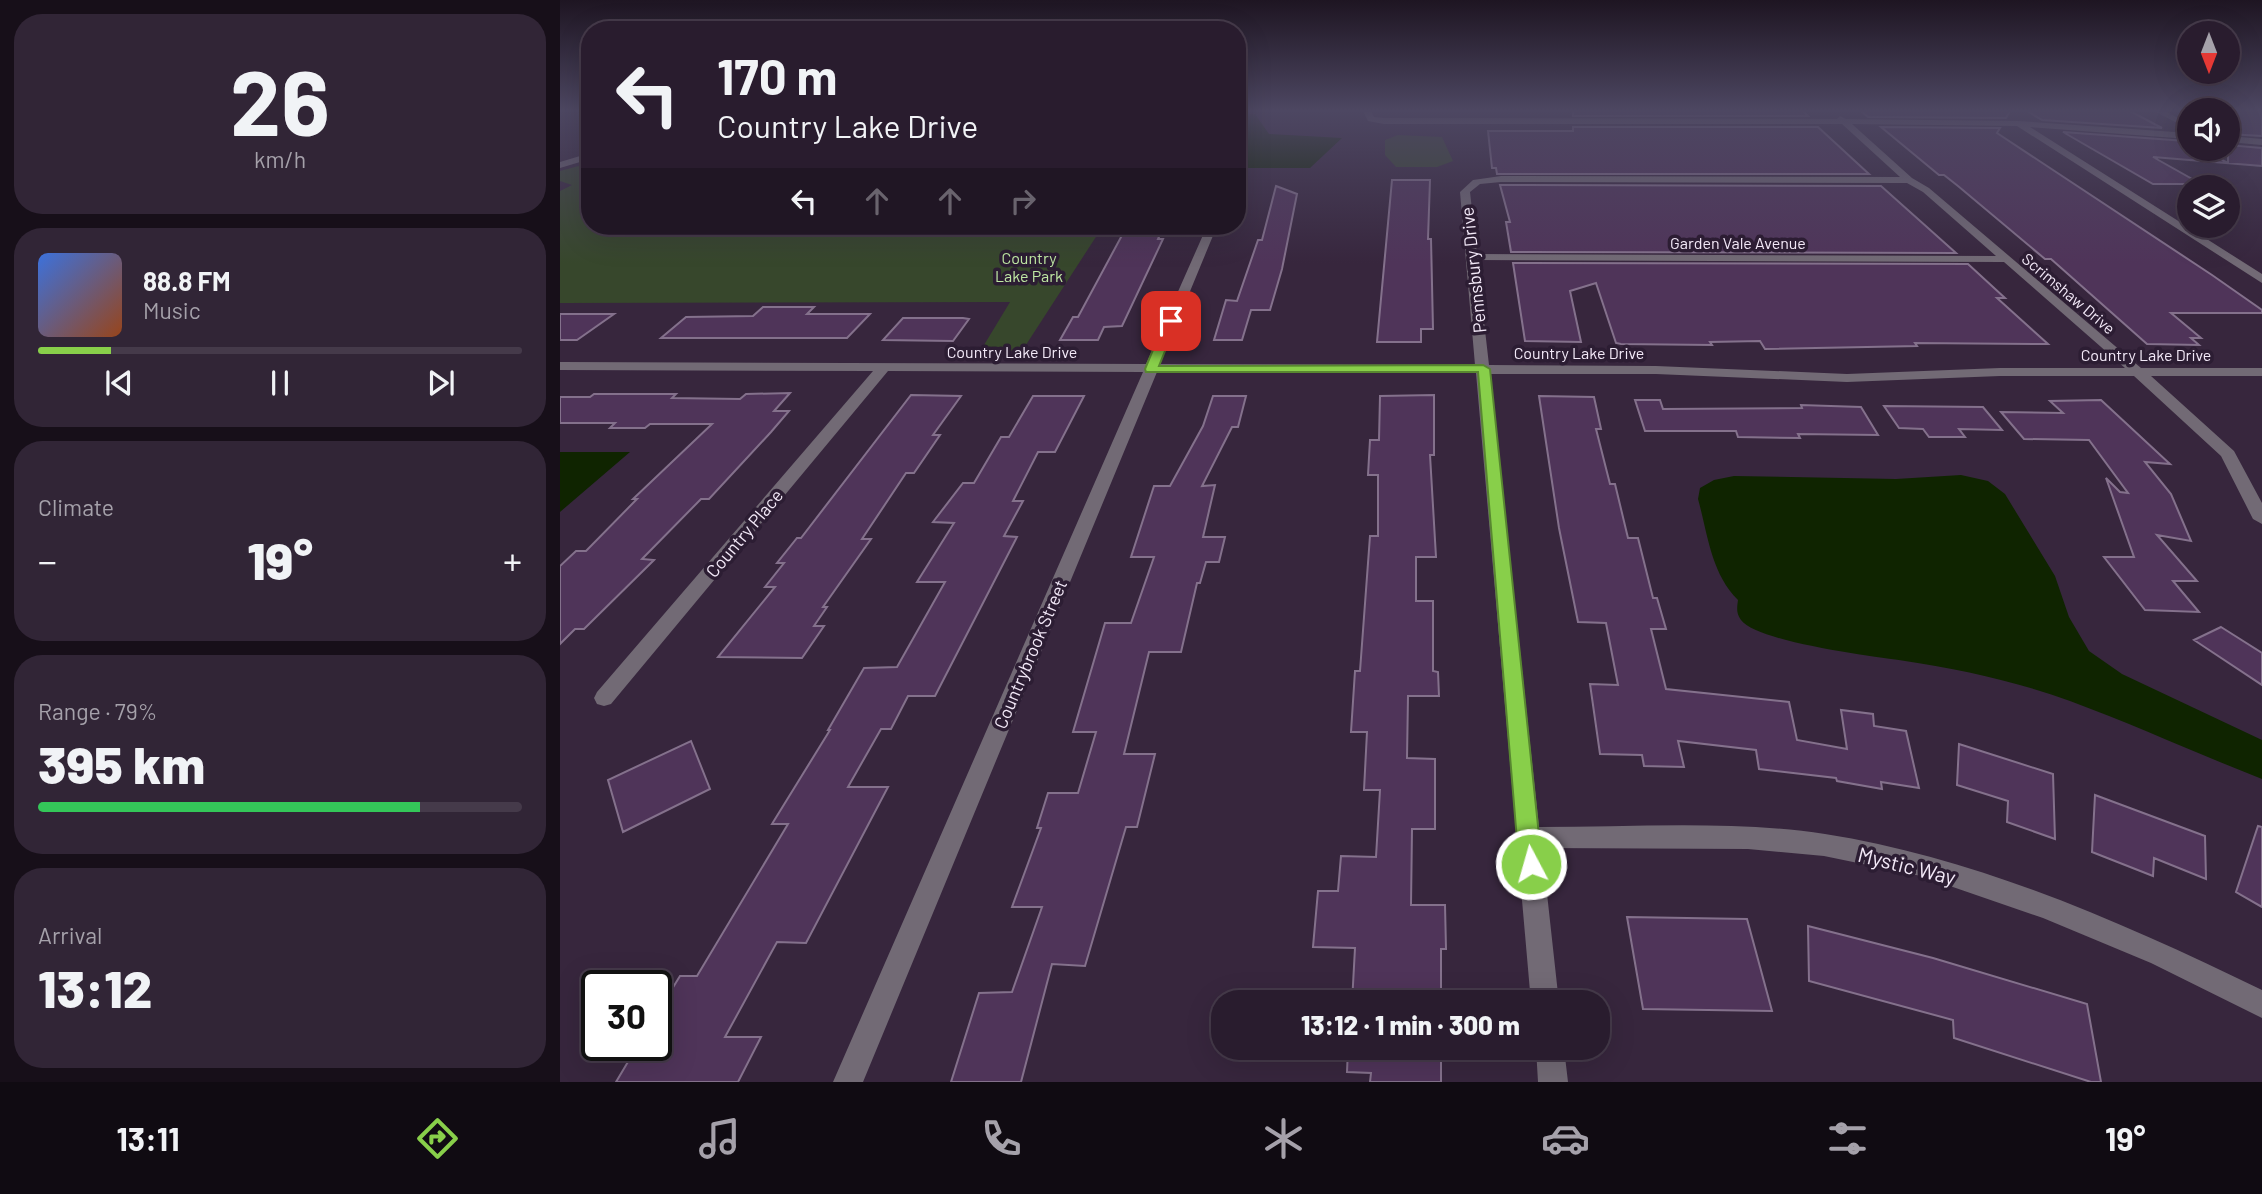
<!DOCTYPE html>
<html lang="en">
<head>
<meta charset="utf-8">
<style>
	body { margin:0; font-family:Barlow,sans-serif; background:#312536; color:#f1f3f6; height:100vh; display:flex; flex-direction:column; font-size:26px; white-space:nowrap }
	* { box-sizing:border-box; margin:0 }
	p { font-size:23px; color:#a5a1aa }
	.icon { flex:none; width:38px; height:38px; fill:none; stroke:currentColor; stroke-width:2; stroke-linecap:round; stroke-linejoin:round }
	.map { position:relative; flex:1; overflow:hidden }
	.drawer { display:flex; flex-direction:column; gap:14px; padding:14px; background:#170f19; width:560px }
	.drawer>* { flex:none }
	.banner { position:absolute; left:21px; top:21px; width:665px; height:214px; border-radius:28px; box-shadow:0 7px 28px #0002,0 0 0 2px #453a4a; background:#291c2e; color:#f1f3f6; overflow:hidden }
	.needle { width:46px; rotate:180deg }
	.controls { position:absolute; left:1617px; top:21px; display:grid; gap:14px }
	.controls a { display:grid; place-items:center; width:63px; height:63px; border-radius:50%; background:#291c2e; box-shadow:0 7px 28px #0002,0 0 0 2px #453a4a; font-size:35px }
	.speed { position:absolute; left:21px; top:970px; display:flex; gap:14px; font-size:35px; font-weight:700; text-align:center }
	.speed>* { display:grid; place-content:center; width:91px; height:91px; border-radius:50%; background:#291c2e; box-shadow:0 7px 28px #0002,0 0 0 2px #453a4a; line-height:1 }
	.speed .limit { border:4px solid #111; border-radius:10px; background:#fff; color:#111 }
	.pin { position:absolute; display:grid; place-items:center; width:60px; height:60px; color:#fff; margin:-30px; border-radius:14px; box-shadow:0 4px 10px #0006 }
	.me { position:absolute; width:77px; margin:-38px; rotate:354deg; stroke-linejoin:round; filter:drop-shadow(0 0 5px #0008) }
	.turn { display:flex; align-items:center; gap:24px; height:147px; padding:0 21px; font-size:32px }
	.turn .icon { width:91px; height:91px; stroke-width:2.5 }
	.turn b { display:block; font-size:49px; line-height:60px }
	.lanes { display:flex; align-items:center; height:66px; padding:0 21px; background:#0003; justify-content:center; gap:35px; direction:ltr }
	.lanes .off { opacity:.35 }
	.big { font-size:52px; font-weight:800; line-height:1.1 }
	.drawer .widget { flex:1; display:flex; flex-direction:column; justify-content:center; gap:10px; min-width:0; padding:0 24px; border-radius:28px; background:#312536 }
	.drawer .dial { align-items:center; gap:0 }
	.dial b { font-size:91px; line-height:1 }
	.song { display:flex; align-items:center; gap:21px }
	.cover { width:84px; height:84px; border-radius:10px; background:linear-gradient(135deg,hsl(220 70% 55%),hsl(20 70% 35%)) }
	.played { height:7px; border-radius:4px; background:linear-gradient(90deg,#88cf4a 15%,#453a4a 15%) }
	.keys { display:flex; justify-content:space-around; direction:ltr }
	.heat { display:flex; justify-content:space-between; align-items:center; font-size:38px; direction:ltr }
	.charge { height:10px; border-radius:5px; background:linear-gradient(90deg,#34c759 79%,#453a4a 0) }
	.trip { position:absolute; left:651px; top:990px; width:399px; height:70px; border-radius:28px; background:#291c2e; box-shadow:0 7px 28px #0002,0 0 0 2px #453a4a; font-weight:800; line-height:70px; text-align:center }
	.menu { display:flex; height:112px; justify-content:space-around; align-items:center; background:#100b12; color:#a5a1aa }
	.menu .icon { width:49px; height:49px }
	.menu .active { color:#88cf4a }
	.menu b { font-size:32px; color:#f1f3f6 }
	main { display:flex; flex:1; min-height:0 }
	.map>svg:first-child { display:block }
</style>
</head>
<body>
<main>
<section class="drawer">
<div class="widget dial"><b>26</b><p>km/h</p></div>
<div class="widget">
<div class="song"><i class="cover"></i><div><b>88.8 FM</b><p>Music</p></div></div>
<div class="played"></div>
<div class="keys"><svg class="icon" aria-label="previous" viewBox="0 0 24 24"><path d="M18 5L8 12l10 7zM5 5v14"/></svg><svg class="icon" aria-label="pause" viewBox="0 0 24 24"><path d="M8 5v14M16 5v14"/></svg><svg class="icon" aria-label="next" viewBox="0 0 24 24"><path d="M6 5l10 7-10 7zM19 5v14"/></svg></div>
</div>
<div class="widget"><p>Climate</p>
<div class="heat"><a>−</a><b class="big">19°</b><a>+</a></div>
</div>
<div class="widget"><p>Range · 79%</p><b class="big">395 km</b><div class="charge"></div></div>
<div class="widget"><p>Arrival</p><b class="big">13:12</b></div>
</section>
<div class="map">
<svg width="1702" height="1082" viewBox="0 0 1702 1082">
	<rect width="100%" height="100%" fill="#37263d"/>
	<path fill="#37472c" d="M 838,135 L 882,137 L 893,161 L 877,167 L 836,167 L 825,155 L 825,140 Z
		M 30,163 L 30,226 L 543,226 L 462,351 L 421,350 L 450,302 L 0,303 L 0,191 L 12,185 L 0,181 L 0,171 Z"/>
	<path fill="#0f2400" d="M 677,114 L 695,114 L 709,134 L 782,138 L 750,168 L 677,168 Z
		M 0,452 L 70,452 L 0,512 Z
		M 1401,475 L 1428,481 L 1445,494 L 1495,576 L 1509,617 L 1529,651 L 1562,674 L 1702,740 L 1702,779 C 1638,754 1575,725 1510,701 C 1458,682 1399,669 1345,661 C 1315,657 1197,642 1181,620 C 1176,613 1177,608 1178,600 C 1151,573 1148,535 1138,499 L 1140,488 L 1154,480 L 1174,476 L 1336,479 Z"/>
	<path fill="#4f3459" stroke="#84718c" stroke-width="2" d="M 1013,111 L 1243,111 L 1248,116 L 1013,116 Z
		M 1301,111 L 1450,111 L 1446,118 L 1308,117 Z
		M 1467,111 L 1570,111 L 1602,128 L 1482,120 Z
		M 1668,111 L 1702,111 L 1702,136 L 1668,134 Z
		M 1013,127 L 1258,127 L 1309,174 L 937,174 L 936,168 L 932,168 L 928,131 L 1013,131 Z
		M 1321,127 L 1440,128 L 1437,133 L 1652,275 L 1702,310 L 1702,313 L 1611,313 L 1641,338 L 1631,338 L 1639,345 L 1587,344 L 1491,259 L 1485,259 L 1398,186 L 1384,175 L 1379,175 Z
		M 1503,132 L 1626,141 L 1629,143 L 1629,149 L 1640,149 L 1668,163 L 1668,145 L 1702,148 L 1702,166 L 1593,157 L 1641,184 L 1593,184 Z
		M 832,180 L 870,180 L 868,239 L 871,239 L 873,329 L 861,329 L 861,342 L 817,342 Z
		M 940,185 L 1321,186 L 1396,253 L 951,252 L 946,222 L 950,222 Z
		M 716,186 L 737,194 L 722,269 L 710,310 L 691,310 L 682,340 L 654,340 L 666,300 L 677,301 L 698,240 L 702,240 Z
		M 567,226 L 604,226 L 598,239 L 603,239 L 562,326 L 544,327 L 538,340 L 500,340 L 513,317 L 518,317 Z
		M 953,263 L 1408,264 L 1445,298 L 1437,298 L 1488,344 L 1355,343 L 1357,346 L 1205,349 L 1200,341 L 1150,342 L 1152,345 L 1061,344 L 1056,343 L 1036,283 L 1010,291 L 1021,342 L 965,341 Z
		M 203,307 L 254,307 L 247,314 L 310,314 L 287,338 L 101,338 L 126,317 L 193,316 Z
		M 0,314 L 54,314 L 17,340 L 0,340 Z
		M 343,318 L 403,318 L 409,319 L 393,341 L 323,340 Z
		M 230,393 L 214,411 L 229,411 L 211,432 L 149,499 L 141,499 L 82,559 L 94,560 L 24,629 L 15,629 L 0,644 L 0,566 L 16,551 L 26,551 L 77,499 L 73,499 L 152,424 L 90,424 L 85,428 L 50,428 L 55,423 L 0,423 L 0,397 L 30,397 L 34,394 L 116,394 L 112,398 L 180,399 L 186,394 Z
		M 351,395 L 401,396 L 373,435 L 380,435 L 354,473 L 346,473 L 302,539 L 311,539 L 263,607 L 267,607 L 254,626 L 264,626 L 242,658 L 158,657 L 215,587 L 205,587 L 224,563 L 217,563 L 237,538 L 241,538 Z
		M 874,395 L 874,455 L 870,455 L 876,557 L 856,557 L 856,601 L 873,601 L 873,671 L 878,672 L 879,696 L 848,696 L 847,758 L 875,759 L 875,829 L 852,829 L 851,905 L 885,905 L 886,949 L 881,949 L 881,1003 L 792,1003 L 795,948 L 753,947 L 758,891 L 778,891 L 781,856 L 816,857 L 820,790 L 804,790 L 807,732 L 791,732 L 795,671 L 800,671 L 810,536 L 818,536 L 818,475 L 808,475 L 810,440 L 819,440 L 820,396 Z
		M 473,396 L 524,396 L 495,452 L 478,452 L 453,501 L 463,501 L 444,536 L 457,537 L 375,696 L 348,696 L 331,729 L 321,729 L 288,787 L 328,787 L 246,943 L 217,942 L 165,1037 L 201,1037 L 178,1082 L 56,1082 L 78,1045 L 96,1045 L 96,1015 L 120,976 L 137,976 L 228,824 L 212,824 L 270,730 L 268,730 L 304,668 L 337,667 L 385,582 L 357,582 L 394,523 L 373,522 L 403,483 L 414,483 L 441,437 L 449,437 Z
		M 653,396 L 686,396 L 678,427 L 672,427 L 642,486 L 655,485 L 643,537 L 665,537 L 659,562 L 646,562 L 640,583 L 637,583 L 621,652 L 589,652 L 564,754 L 595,754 L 577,827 L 566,827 L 525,966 L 492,964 L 461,1082 L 391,1082 L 419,993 L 452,992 L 482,907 L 452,907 L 481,828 L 477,828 L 488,793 L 518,793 L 536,732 L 513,732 L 545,623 L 571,623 L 594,557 L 571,557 L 594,486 L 610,486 L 643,426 Z
		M 979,396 L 1034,397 L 1041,429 L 1036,429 L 1050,484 L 1055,484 L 1068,538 L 1078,538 L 1093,598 L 1097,598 L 1106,629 L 1091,629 L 1106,689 L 1229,702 L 1237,740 L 1287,749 L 1281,710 L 1313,714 L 1314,726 L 1346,731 L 1359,788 L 1321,782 L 1322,789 L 1277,781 L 1276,778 L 1199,769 L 1196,750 L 1118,741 L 1124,767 L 1084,766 L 1082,755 L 1040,754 L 1030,684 L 1058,685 L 1046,623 L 1018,622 L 999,528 Z
		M 1075,400 L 1100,400 L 1103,409 L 1242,408 L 1241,405 L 1301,407 L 1318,435 L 1238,434 L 1240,438 L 1178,437 L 1176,431 L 1085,431 Z
		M 1541,400 L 1610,464 L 1585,462 L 1611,494 L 1631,541 L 1597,535 L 1637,581 L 1613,581 L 1639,612 L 1585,610 L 1544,557 L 1574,557 L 1546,478 L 1560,492 L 1568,493 L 1529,440 L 1464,439 L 1441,412 L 1503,413 L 1490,401 Z
		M 1324,406 L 1423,407 L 1442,430 L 1399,429 L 1405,437 L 1369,437 L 1363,429 L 1339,428 Z
		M 1661,627 L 1702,653 L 1702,685 L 1634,640 Z
		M 131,741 L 150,789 L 63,832 L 48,780 Z
		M 1399,744 L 1493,774 L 1495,839 L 1447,822 L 1448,801 L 1397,785 Z
		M 1535,795 L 1645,836 L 1646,879 L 1594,858 L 1593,876 L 1532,852 Z
		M 1698,826 L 1702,827 L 1702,907 L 1676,892 Z
		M 1067,917 L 1187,919 L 1212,1011 L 1083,1009 Z
		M 1248,926 L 1373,958 L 1527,1004 L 1541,1082 L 1531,1082 L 1394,1038 L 1393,1020 L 1249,981 Z
		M 788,1048 L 881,1048 L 881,1082 L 810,1082 L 811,1073 L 787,1072 Z"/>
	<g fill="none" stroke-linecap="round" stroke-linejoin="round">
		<path fill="#726a75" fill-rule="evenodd" d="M 803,111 L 811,111 L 814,117 L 824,118 L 1277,119 L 1280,116 L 1286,119 L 1458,121 L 1629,133 L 1629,139 L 1470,127 L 1702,274 L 1702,283 L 1457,126 L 1292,124 L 1352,178 L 1369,188 L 1581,368 L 1702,368 L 1702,376 L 1591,376 L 1674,451 L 1702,503 L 1702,524 L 1693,519 L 1661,456 L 1574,376 L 1440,376 L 1287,382 L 1096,374 L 930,374 L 979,827 C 1074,827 1172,820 1265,834 C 1418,858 1563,923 1702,990 L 1702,1018 L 1591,963 L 1483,918 L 1361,876 L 1264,856 L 1188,849 L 982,848 L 999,1003 L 971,1003 L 916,373 L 597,372 L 303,1082 L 273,1082 L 583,372 L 328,371 L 51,704 L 44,706 L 37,704 L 34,698 L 37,692 L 313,371 L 0,370 L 0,362 L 586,364 L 647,226 L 657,226 L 600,364 L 915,365 L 900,192 L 913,180 L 941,176 L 1340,177 L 1282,124 L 824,124 L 808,121 ZM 941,182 L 1347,183 L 1363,192 L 1436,256 L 917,254 L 910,192 L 920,184 ZM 917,260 L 1444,262 L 1565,368 L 1440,368 L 1287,374 L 1096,366 L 929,365 Z
			M 1594,111 L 1605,111 L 1629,124 L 1629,129 Z
			M 1668,136 L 1702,139 L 1702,145 L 1668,142 Z
			M 30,153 L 30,159 L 0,168 L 0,162 Z
			M 976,1048 L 1004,1048 L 1008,1082 L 978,1082 Z"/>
	</g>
	<linearGradient id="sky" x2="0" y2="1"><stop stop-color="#1e1522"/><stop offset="0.42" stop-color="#4d4762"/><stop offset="1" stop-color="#4d4762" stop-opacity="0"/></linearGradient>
	<rect width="1702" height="263" fill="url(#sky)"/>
	<path fill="#88cf4a" stroke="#588730" stroke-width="2" d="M 611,318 L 617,321 L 599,366 L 923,365 L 930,369 L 982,864 L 978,871 L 971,874 L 963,871 L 959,864 L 918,372 L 586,372 L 585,369 L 605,321 Z"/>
	<g text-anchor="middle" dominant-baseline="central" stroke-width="7" stroke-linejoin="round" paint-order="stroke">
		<g font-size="16" fill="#f3e9f8" stroke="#2c1d33">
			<text x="1178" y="242">Garden Vale Avenue</text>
			<text transform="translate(1509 293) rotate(40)">Scrimshaw Drive</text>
			<text x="452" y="351">Country Lake Drive</text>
			<text x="1019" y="352">Country Lake Drive</text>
			<text x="1586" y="354">Country Lake Drive</text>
		</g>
		<g font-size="16" fill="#c0e9a4" stroke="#2c1d33">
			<text x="469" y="257">Country<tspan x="469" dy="18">Lake Park</tspan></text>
		</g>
		<g font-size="18" fill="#f3e9f8" stroke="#2c1d33">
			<text transform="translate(913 270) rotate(-96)">Pennsbury Drive</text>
			<text transform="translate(184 533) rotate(-50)">Country Place</text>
			<text transform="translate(470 654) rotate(-67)">Countrybrook Street</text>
		</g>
		<g font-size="21" fill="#f3e9f8" stroke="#2c1d33">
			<text transform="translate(1347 865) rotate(14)">Mystic Way</text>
		</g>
	</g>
</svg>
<div class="controls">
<a><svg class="needle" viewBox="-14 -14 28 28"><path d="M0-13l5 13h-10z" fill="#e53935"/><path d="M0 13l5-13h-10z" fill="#a5a1aa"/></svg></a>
<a><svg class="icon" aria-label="sound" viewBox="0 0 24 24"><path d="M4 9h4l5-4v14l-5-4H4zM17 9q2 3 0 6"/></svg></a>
<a><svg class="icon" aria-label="layers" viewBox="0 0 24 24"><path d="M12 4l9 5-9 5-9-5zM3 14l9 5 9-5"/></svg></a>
</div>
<div class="speed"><div class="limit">30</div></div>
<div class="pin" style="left:611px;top:321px;background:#d93025"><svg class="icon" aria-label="arrive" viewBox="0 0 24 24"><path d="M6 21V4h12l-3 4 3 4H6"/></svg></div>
<svg class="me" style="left:971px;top:864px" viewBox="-20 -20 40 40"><circle r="17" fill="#88cf4a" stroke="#fff" stroke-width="3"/><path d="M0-11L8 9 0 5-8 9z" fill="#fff"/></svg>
<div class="trip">13:12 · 1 min · 300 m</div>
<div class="banner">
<div class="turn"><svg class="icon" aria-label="left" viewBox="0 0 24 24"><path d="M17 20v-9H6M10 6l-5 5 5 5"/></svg><div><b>170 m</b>Country Lake Drive</div></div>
<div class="lanes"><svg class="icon" aria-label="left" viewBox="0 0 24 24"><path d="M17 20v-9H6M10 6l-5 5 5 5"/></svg><svg class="icon off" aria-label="ahead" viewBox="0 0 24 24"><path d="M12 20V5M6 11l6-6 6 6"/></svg><svg class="icon off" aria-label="ahead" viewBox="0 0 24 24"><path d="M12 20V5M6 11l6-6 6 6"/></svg><svg class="icon off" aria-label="right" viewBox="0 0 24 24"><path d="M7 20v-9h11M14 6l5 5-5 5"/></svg></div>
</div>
</div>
</main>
<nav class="menu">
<b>13:11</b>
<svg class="icon active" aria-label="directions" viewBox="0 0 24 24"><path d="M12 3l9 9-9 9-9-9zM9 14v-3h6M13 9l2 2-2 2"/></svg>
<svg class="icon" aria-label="music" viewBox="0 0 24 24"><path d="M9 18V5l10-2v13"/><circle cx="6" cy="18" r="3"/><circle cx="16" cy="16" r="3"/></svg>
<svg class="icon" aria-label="phone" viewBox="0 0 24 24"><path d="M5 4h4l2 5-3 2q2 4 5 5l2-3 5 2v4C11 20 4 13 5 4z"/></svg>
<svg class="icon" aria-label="climate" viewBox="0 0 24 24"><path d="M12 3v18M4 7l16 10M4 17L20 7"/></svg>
<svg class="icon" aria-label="car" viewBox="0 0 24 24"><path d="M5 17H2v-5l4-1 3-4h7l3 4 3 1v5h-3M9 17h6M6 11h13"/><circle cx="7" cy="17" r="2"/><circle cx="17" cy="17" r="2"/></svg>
<svg class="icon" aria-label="filters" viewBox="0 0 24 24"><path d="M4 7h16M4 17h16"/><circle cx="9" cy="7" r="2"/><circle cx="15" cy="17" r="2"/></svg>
<b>19°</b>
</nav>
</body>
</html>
